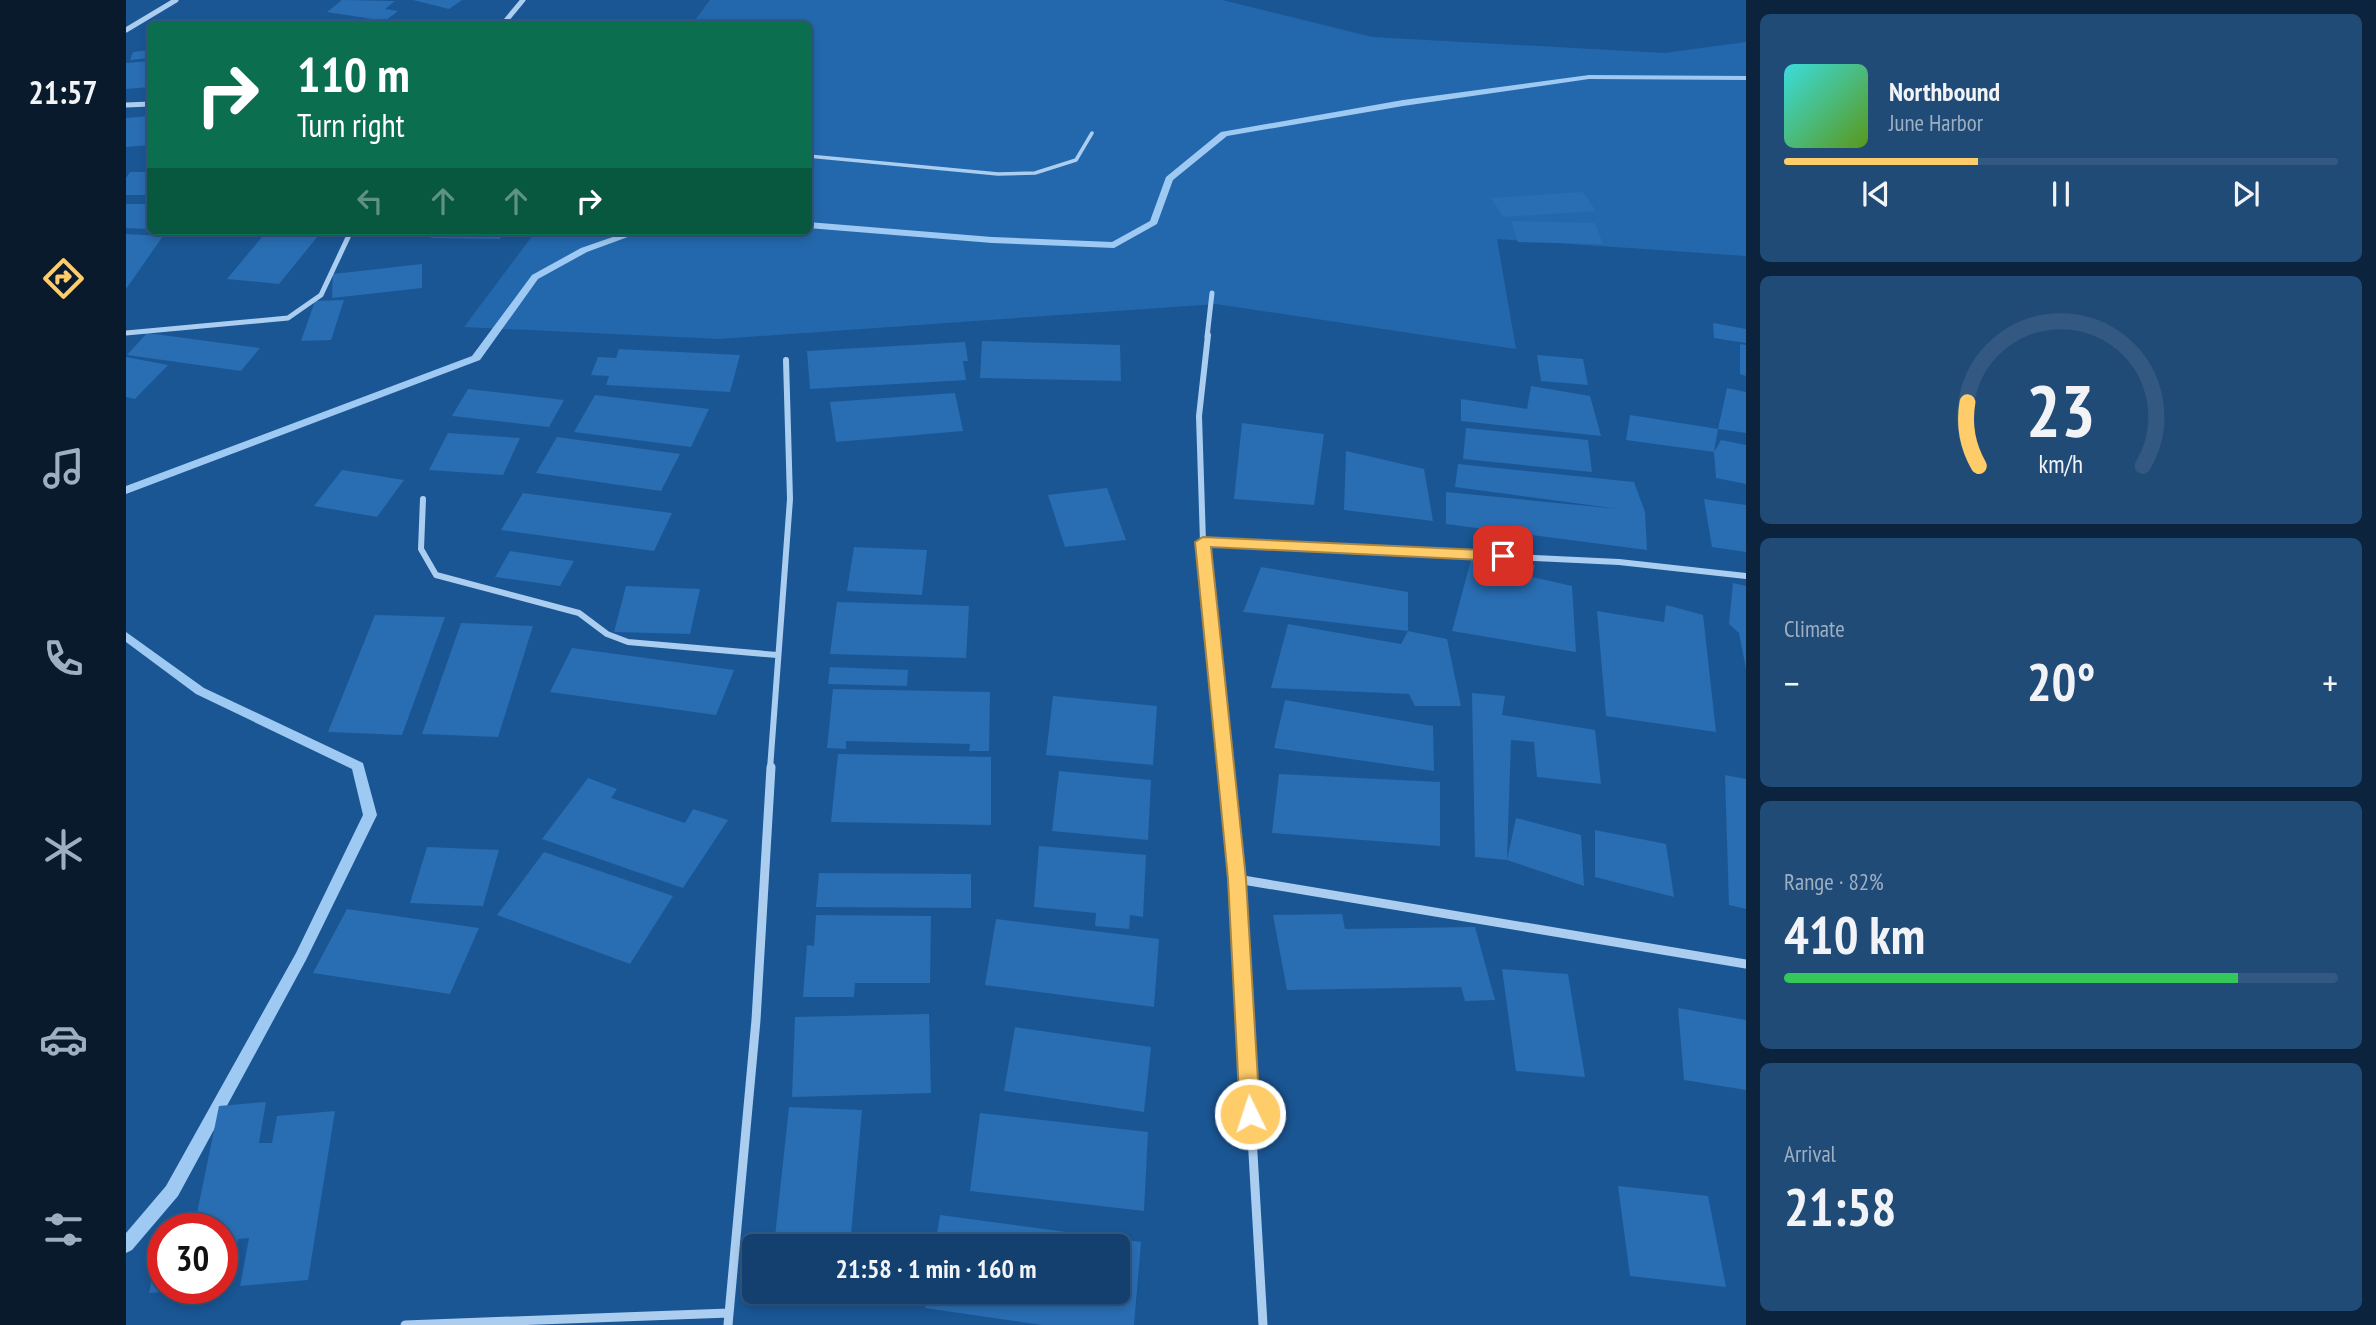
<!DOCTYPE html>
<html lang="en">
<head>
<meta charset="utf-8">
<style>
	body { margin:0; font-family:"PT Sans Narrow",sans-serif; background:#214b77; color:#f1f3f6; height:100vh; display:flex; flex-direction:column; font-size:26px; white-space:nowrap }
	* { box-sizing:border-box; margin:0 }
	p { font-size:23px; color:#9dafc3 }
	.icon { flex:none; width:38px; height:38px; fill:none; stroke:currentColor; stroke-width:2; stroke-linecap:round; stroke-linejoin:round }
	.map { position:relative; flex:1; overflow:hidden }
	.details { display:flex; flex-direction:column; gap:14px; padding:14px; background:#0b233d; width:630px }
	.details>* { flex:none }
	.guide { position:absolute; left:21px; top:21px; width:665px; height:214px; border-radius:10px; box-shadow:0 4px 10px #0003,0 0 0 2px #335982; background:#0b6e4f; color:#fff; overflow:hidden }
	.speed { position:absolute; left:21px; top:1213px; display:flex; gap:14px; font-size:35px; font-weight:700; text-align:center }
	.speed>* { display:grid; place-content:center; width:91px; height:91px; border-radius:50%; background:#14406f; box-shadow:0 4px 10px #0003,0 0 0 2px #335982; line-height:1 }
	.speed .limit { border:10px solid #d22; background:#fff; color:#111 }
	.pin { position:absolute; display:grid; place-items:center; width:60px; height:60px; color:#fff; margin:-30px; border-radius:14px; box-shadow:0 4px 10px #0006 }
	.me { position:absolute; width:77px; margin:-38px; rotate:356deg; stroke-linejoin:round; filter:drop-shadow(0 0 5px #0008) }
	.turn { display:flex; align-items:center; gap:24px; height:147px; padding:0 35px; font-size:32px }
	.turn .icon { width:91px; height:91px; stroke-width:2.5 }
	.turn b { display:block; font-size:49px; line-height:60px }
	.lanes { display:flex; align-items:center; height:66px; padding:0 35px; background:#0003; justify-content:center; gap:35px; direction:ltr }
	.lanes .off { opacity:.35 }
	.big { font-size:52px; font-weight:800; line-height:1.1 }
	.details .card { flex:1; display:flex; flex-direction:column; justify-content:center; gap:10px; min-width:0; padding:0 24px; border-radius:10px; background:#214b77 }
	.details .dial { align-items:center; gap:0 }
	.dial svg { height:182px; overflow:visible; fill:none; stroke:#335982; stroke-width:7; stroke-linecap:round; text-anchor:middle }
	.dial text { fill:#f1f3f6; stroke:none }
	.song { display:flex; align-items:center; gap:21px }
	.cover { width:84px; height:84px; border-radius:10px; background:linear-gradient(135deg,hsl(180 70% 55%),hsl(90 70% 35%)) }
	.played { height:7px; border-radius:4px; background:linear-gradient(90deg,#ffcc6a 35%,#335982 35%) }
	.keys { display:flex; justify-content:space-around; direction:ltr }
	.heat { display:flex; justify-content:space-between; align-items:center; font-size:38px; direction:ltr }
	.charge { height:10px; border-radius:5px; background:linear-gradient(90deg,#34c759 82%,#335982 0) }
	.trip { position:absolute; left:616px; top:1234px; width:388px; height:70px; border-radius:10px; background:#14406f; box-shadow:0 4px 10px #0003,0 0 0 2px #335982; font-weight:800; line-height:70px; text-align:center }
	main { display:flex; flex:1; min-height:0 }
	.tabs { display:flex; flex-direction:column; width:126px; justify-content:space-around; align-items:center; background:#081a2c; color:#9dafc3 }
	.tabs .icon { width:49px; height:49px }
	.tabs .on { color:#ffcc6a }
	.tabs b { font-size:32px; color:#f1f3f6 }
	.map>svg:first-child { display:block }
</style>
</head>
<body>
<main>
<nav class="tabs">
<b>21:57</b>
<svg class="icon on" aria-label="directions" viewBox="0 0 24 24"><path d="M12 3l9 9-9 9-9-9zM9 14v-3h6M13 9l2 2-2 2"/></svg>
<svg class="icon" aria-label="music" viewBox="0 0 24 24"><path d="M9 18V5l10-2v13"/><circle cx="6" cy="18" r="3"/><circle cx="16" cy="16" r="3"/></svg>
<svg class="icon" aria-label="phone" viewBox="0 0 24 24"><path d="M5 4h4l2 5-3 2q2 4 5 5l2-3 5 2v4C11 20 4 13 5 4z"/></svg>
<svg class="icon" aria-label="climate" viewBox="0 0 24 24"><path d="M12 3v18M4 7l16 10M4 17L20 7"/></svg>
<svg class="icon" aria-label="car" viewBox="0 0 24 24"><path d="M5 17H2v-5l4-1 3-4h7l3 4 3 1v5h-3M9 17h6M6 11h13"/><circle cx="7" cy="17" r="2"/><circle cx="17" cy="17" r="2"/></svg>
<svg class="icon" aria-label="filters" viewBox="0 0 24 24"><path d="M4 7h16M4 17h16"/><circle cx="9" cy="7" r="2"/><circle cx="15" cy="17" r="2"/></svg>
</nav>
<div class="map">
<svg width="1620" height="1325" viewBox="0 0 1620 1325">
	<rect width="100%" height="100%" fill="#1a5694"/>
	<path fill="#2368ad" d="M 584,0 L 1096,0 L 1246,37 L 1538,53 L 1620,42 L 1620,256 L 1371,239 L 1390,349 L 1090,304 L 593,339 L 338,327 L 410,231 L 682,231 L 682,24 L 566,24 Z"/>
	<g fill="none" stroke-linecap="round" stroke-linejoin="round">
		<path fill="#9ec9f2" fill-rule="evenodd" d="M 1463,75 L 1620,76 L 1620,80 L 1463,79 L 1277,106 L 1101,136 L 1047,180 L 1031,224 L 988,248 L 866,243 L 682,228 L 682,222 L 866,237 L 986,242 L 1024,221 L 1040,177 L 1095,132 L 1277,100 Z
			M 504,231 L 518,231 L 461,252 L 412,279 L 354,360 L 0,494 L 0,486 L 346,356 L 406,275 L 455,248 Z
			M 0,632 L 78,688 L 237,763 L 251,815 L 180,960 L 52,1196 L 6,1250 L 0,1253 L 0,1233 L 40,1186 L 170,953 L 237,815 L 226,769 L 70,694 L 0,642 Z"/>
	</g>
	<path fill="#296db2" d="M 216,0 L 269,1 L 259,9 L 272,11 L 259,21 L 201,12 Z
		M 287,0 L 336,0 L 323,9 Z
		M 169,19 L 167,24 L 116,24 L 116,22 Z
		M 24,50 L 24,58 L 4,60 L 7,52 Z
		M 24,61 L 24,87 L 0,89 L 0,63 Z
		M 24,116 L 24,145 L 0,147 L 0,118 Z
		M 4,172 L 24,172 L 24,195 L 0,195 L 0,178 Z
		M 1457,192 L 1470,211 L 1377,217 L 1365,198 Z
		M 0,204 L 24,204 L 24,229 L 0,228 Z
		M 1385,221 L 1469,223 L 1477,244 L 1392,242 Z
		M 141,231 L 196,231 L 153,284 L 101,279 Z
		M 308,231 L 378,231 L 374,239 L 305,238 Z
		M 0,234 L 37,236 L 0,289 Z
		M 296,264 L 296,288 L 206,298 L 207,274 Z
		M 218,300 L 205,340 L 175,341 L 189,301 Z
		M 1587,323 L 1620,329 L 1620,343 L 1588,338 Z
		M 21,333 L 134,348 L 115,371 L 1,355 Z
		M 856,341 L 994,345 L 995,381 L 854,378 Z
		M 839,342 L 842,361 L 837,361 L 840,380 L 684,389 L 681,351 Z
		M 1614,344 L 1620,345 L 1620,376 L 1614,374 Z
		M 493,349 L 614,355 L 604,392 L 480,385 L 483,376 L 465,375 L 472,357 L 490,358 Z
		M 1411,355 L 1457,359 L 1462,385 L 1415,381 Z
		M 0,357 L 42,365 L 9,399 L 0,397 Z
		M 1405,386 L 1464,396 L 1475,436 L 1335,421 L 1335,399 L 1401,409 Z
		M 1601,388 L 1620,392 L 1620,433 L 1592,429 Z
		M 342,389 L 438,400 L 423,427 L 326,416 Z
		M 829,393 L 837,431 L 710,442 L 704,402 Z
		M 469,395 L 583,409 L 565,447 L 448,432 Z
		M 1504,415 L 1592,429 L 1588,452 L 1500,440 Z
		M 1116,423 L 1198,434 L 1188,505 L 1108,499 Z
		M 1340,428 L 1462,440 L 1466,472 L 1337,459 Z
		M 322,433 L 394,438 L 377,475 L 303,470 Z
		M 431,437 L 554,454 L 535,491 L 410,473 Z
		M 1595,440 L 1620,445 L 1620,484 L 1590,478 L 1588,452 Z
		M 1220,451 L 1298,469 L 1307,521 L 1218,510 Z
		M 1332,464 L 1508,482 L 1519,512 L 1521,550 L 1320,524 L 1320,492 L 1493,509 L 1329,487 Z
		M 216,470 L 278,480 L 251,517 L 188,506 Z
		M 981,488 L 1000,540 L 939,547 L 922,495 Z
		M 397,493 L 546,513 L 528,551 L 375,530 Z
		M 1578,499 L 1620,505 L 1620,552 L 1586,547 Z
		M 728,547 L 801,550 L 796,595 L 721,591 Z
		M 384,551 L 448,561 L 434,586 L 369,577 Z
		M 1345,560 L 1409,565 L 1406,577 L 1446,586 L 1450,652 L 1326,631 Z
		M 1135,567 L 1282,592 L 1282,631 L 1117,612 Z
		M 1607,583 L 1620,586 L 1620,669 L 1613,633 L 1603,624 Z
		M 500,586 L 574,589 L 564,634 L 488,632 Z
		M 711,602 L 843,606 L 840,658 L 704,654 Z
		M 1540,605 L 1577,615 L 1590,732 L 1480,716 L 1471,611 L 1538,622 Z
		M 249,615 L 319,617 L 276,735 L 202,732 Z
		M 335,623 L 407,626 L 372,737 L 296,734 Z
		M 1162,624 L 1275,644 L 1282,631 L 1321,639 L 1335,706 L 1289,706 L 1283,694 L 1145,688 Z
		M 446,648 L 608,670 L 590,715 L 424,692 Z
		M 704,667 L 782,670 L 781,686 L 702,684 Z
		M 707,689 L 864,692 L 863,751 L 843,751 L 844,744 L 720,741 L 720,749 L 701,748 Z
		M 1346,693 L 1379,696 L 1376,715 L 1469,730 L 1475,784 L 1411,777 L 1408,742 L 1385,740 L 1381,860 L 1349,857 Z
		M 927,696 L 1031,706 L 1027,765 L 920,755 Z
		M 1159,700 L 1307,726 L 1308,771 L 1148,748 Z
		M 712,754 L 865,757 L 865,825 L 705,822 Z
		M 933,771 L 1025,780 L 1022,840 L 926,831 Z
		M 1153,774 L 1314,782 L 1314,846 L 1146,833 Z
		M 1599,775 L 1620,779 L 1620,909 L 1603,905 Z
		M 462,778 L 491,789 L 485,798 L 559,823 L 567,809 L 602,820 L 557,888 L 416,839 Z
		M 1390,818 L 1455,835 L 1458,886 L 1381,860 Z
		M 1469,830 L 1540,844 L 1548,897 L 1469,877 Z
		M 913,846 L 1020,855 L 1017,917 L 1004,915 L 1003,929 L 969,926 L 970,913 L 908,907 Z
		M 301,847 L 373,850 L 357,906 L 284,903 Z
		M 418,852 L 547,896 L 504,964 L 371,915 Z
		M 693,873 L 845,874 L 845,908 L 690,907 Z
		M 221,909 L 353,928 L 324,994 L 187,973 Z
		M 1216,914 L 1219,929 L 1349,927 L 1369,1000 L 1339,1001 L 1335,987 L 1161,990 L 1147,915 Z
		M 690,915 L 805,916 L 804,983 L 729,983 L 728,997 L 677,997 L 681,945 L 688,946 Z
		M 870,919 L 1033,939 L 1028,1007 L 859,985 Z
		M 1376,969 L 1442,974 L 1459,1077 L 1390,1071 Z
		M 1552,1008 L 1620,1020 L 1620,1090 L 1558,1080 Z
		M 803,1014 L 805,1093 L 666,1097 L 669,1017 Z
		M 889,1027 L 1025,1047 L 1018,1112 L 878,1091 Z
		M 140,1102 L 133,1143 L 146,1143 L 151,1116 L 209,1111 L 182,1280 L 114,1286 L 123,1238 L 112,1239 L 102,1286 L 96,1287 L 96,1228 L 68,1228 L 93,1106 Z
		M 663,1107 L 736,1110 L 724,1246 L 648,1246 Z
		M 854,1113 L 1022,1132 L 1018,1211 L 844,1191 Z
		M 1492,1186 L 1582,1196 L 1600,1287 L 1504,1276 Z
		M 814,1215 L 1015,1242 L 1008,1325 L 916,1325 L 799,1308 L 802,1292 L 992,1292 L 992,1246 L 809,1246 Z
		M 37,1260 L 37,1288 L 61,1290 L 23,1293 L 30,1261 Z"/>
	<g fill="none" stroke-linecap="round" stroke-linejoin="round">
		<path stroke="#abcef0" stroke-width="3.5" d="M 682,156 L 872,174 L 909,173 L 950,160 L 966,133"/>
		<path stroke="#abcef0" stroke-width="5" d="M 377,24 L 397,0
			M 0,30 L 50,0
			M 0,105 L 24,104
			M 0,333 L 162,318 L 195,295 L 225,231
			M 1081,337 L 1086,293"/>
		<path stroke="#abcef0" stroke-width="6" d="M 1082,335 L 1073,416 L 1077,542 L 1100,769
			M 297,499 L 295,549 L 310,575 L 453,613 L 481,634 L 502,642 L 651,655
			M 1077,542 L 1493,562 L 1620,576
			M 644,769 L 664,499 L 660,360"/>
		<path stroke="#abcef0" stroke-width="9" d="M 1100,767 L 1111,879 L 1137,1325
			M 1111,879 L 1620,964
			M 279,1325 L 603,1313
			M 602,1325 L 630,1020 L 645,767"/>
	</g>
	<path fill="#ffcc6a" stroke="#a68545" stroke-width="2" d="M 1077,537 L 1377,551 L 1385,556 L 1377,561 L 1085,547 L 1120,879 L 1134,1114 L 1131,1120 L 1124,1122 L 1117,1120 L 1114,1114 L 1102,879 L 1069,542 Z"/>
</svg>
<div class="speed"><div class="limit">30</div></div>
<div class="pin" style="left:1377px;top:556px;background:#d93025"><svg class="icon" aria-label="arrive" viewBox="0 0 24 24"><path d="M6 21V4h12l-3 4 3 4H6"/></svg></div>
<svg class="me" style="left:1124px;top:1114px" viewBox="-20 -20 40 40"><circle r="17" fill="#ffcc6a" stroke="#fff" stroke-width="3"/><path d="M0-11L8 9 0 5-8 9z" fill="#fff"/></svg>
<div class="trip">21:58 · 1 min · 160 m</div>
<div class="guide">
<div class="turn"><svg class="icon" aria-label="right" viewBox="0 0 24 24"><path d="M7 20v-9h11M14 6l5 5-5 5"/></svg><div><b>110 m</b>Turn right</div></div>
<div class="lanes"><svg class="icon off" aria-label="left" viewBox="0 0 24 24"><path d="M17 20v-9H6M10 6l-5 5 5 5"/></svg><svg class="icon off" aria-label="ahead" viewBox="0 0 24 24"><path d="M12 20V5M6 11l6-6 6 6"/></svg><svg class="icon off" aria-label="ahead" viewBox="0 0 24 24"><path d="M12 20V5M6 11l6-6 6 6"/></svg><svg class="icon" aria-label="right" viewBox="0 0 24 24"><path d="M7 20v-9h11M14 6l5 5-5 5"/></svg></div>
</div>
</div>
<section class="details">
<div class="card">
<div class="song"><i class="cover"></i><div><b>Northbound</b><p>June Harbor</p></div></div>
<div class="played"></div>
<div class="keys"><svg class="icon" aria-label="previous" viewBox="0 0 24 24"><path d="M18 5L8 12l10 7zM5 5v14"/></svg><svg class="icon" aria-label="pause" viewBox="0 0 24 24"><path d="M8 5v14M16 5v14"/></svg><svg class="icon" aria-label="next" viewBox="0 0 24 24"><path d="M6 5l10 7-10 7zM19 5v14"/></svg></div>
</div>
<div class="card dial"><svg viewBox="0 0 100 80">
<path d="M14 69A42 42 0 1 1 86 69"/>
<path d="M14 69A42 42 0 0 1 9 41" stroke="#ffcc6a"/>
<text x="50" y="56" font-size="32" font-weight="700">23</text>
<text x="50" y="72" font-size="11">km/h</text>
</svg></div>
<div class="card"><p>Climate</p>
<div class="heat"><a>−</a><b class="big">20°</b><a>+</a></div>
</div>
<div class="card"><p>Range · 82%</p><b class="big">410 km</b><div class="charge"></div></div>
<div class="card"><p>Arrival</p><b class="big">21:58</b></div>
</section>
</main>
</body>
</html>
